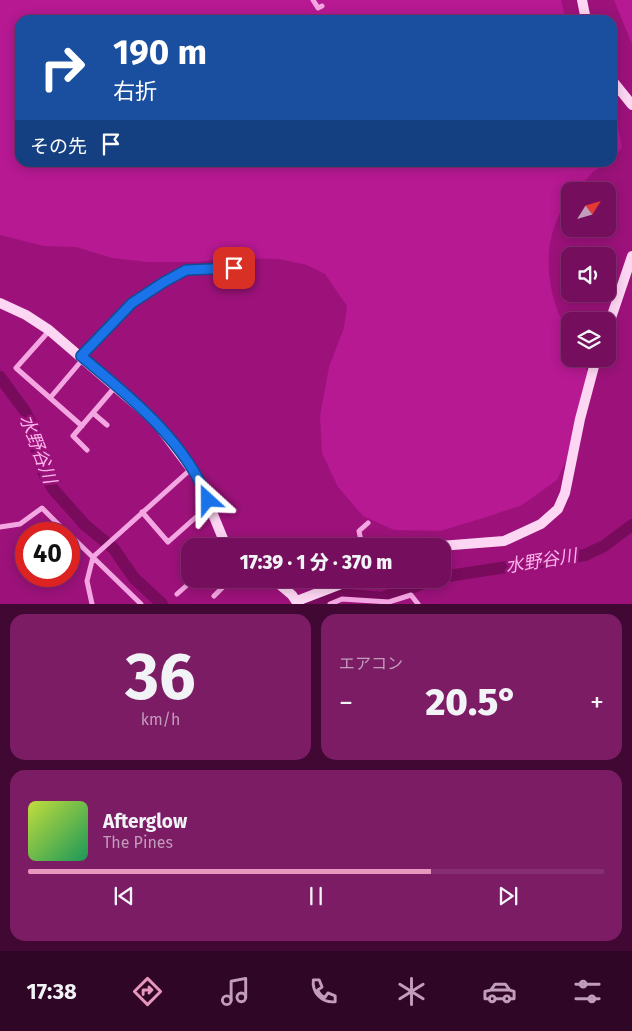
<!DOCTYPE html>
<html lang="ja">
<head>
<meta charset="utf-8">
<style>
	body { margin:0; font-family:"Fira Sans","Noto Sans JP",sans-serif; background:#7c1c65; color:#f1f3f6; height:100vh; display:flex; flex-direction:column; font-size:19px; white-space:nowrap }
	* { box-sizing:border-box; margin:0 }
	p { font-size:16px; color:#c29cbb }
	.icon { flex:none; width:28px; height:28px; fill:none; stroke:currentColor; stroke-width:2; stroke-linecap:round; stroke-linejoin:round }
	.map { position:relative; height:604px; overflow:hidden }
	.drawer { display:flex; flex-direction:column; gap:10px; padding:10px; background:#400833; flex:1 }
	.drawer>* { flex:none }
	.banner { position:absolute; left:15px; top:15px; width:602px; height:152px; border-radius:15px; box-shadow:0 2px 12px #0003,0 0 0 1px #862e72; background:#1a4fa0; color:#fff; overflow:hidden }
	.needle { width:32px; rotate:53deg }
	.buttons { position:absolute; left:561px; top:182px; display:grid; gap:10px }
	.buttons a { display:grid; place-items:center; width:55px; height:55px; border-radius:10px; background:#750e5c; box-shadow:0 2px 12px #0003,0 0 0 1px #862e72; font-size:25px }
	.speed { position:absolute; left:15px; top:522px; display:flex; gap:10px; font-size:25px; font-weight:700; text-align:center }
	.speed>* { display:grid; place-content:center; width:65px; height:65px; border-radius:50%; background:#750e5c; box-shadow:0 2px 12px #0003,0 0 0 1px #862e72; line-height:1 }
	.speed .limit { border:8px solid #d22; background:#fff; color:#111 }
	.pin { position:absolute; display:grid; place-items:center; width:42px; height:42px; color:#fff; margin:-21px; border-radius:10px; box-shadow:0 2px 8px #0006 }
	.me { position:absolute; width:55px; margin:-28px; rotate:336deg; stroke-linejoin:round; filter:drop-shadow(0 0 4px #0008) }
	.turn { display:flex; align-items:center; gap:18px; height:105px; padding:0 15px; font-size:22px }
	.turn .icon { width:65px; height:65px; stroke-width:2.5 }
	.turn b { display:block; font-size:35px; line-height:42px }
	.then { display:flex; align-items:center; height:48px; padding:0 15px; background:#0003; gap:10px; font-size:19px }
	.big { font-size:38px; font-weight:800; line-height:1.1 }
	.drawer .tile { flex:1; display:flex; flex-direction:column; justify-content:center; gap:8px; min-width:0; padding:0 18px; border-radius:15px; background:#7c1c65 }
	.drawer .dial { align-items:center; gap:0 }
	.dial b { font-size:65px; line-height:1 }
	.song { display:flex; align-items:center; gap:15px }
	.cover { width:60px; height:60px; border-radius:8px; background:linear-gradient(135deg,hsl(70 70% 55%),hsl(150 70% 35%)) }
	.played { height:5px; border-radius:2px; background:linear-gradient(90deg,#e797bd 70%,#862e72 70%) }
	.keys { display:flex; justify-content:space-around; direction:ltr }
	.heat { display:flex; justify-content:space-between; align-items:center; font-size:28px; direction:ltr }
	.drawer .tiles { flex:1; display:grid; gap:10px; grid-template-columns:1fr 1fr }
	.tile:last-child { grid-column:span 2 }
	.trip { position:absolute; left:181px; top:538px; width:270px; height:50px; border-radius:15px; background:#750e5c; box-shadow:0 2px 12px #0003,0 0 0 1px #862e72; font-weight:800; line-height:50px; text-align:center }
	.menu { display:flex; height:80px; justify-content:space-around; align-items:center; background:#2f0625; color:#c29cbb }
	.menu .icon { width:35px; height:35px }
	.menu .selected { color:#e797bd }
	.menu b { font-size:22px; color:#f1f3f6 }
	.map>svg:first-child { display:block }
</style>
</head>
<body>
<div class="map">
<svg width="632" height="604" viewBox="0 0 632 604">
	<rect width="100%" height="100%" fill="#9c127a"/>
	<path fill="#b61992" d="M 0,0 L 561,0 L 566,20 L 20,20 L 20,162 L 607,163 L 593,172 L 576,191 L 570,191 L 570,198 C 544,230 544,274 558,312 C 561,320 569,327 570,336 C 571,343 570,351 570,359 L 582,359 L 589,376 L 574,444 L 557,480 L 522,505 L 480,519 L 440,531 L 394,530 L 363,516 L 338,487 L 322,453 L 320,416 L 329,367 L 344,328 L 347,306 L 325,274 L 307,265 L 279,259 L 232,258 L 197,262 L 148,262 L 112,258 L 76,247 L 44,246 L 0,235 Z
		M 614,0 L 632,0 L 632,45 L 632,44 Z
		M 613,123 L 618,128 L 622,147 L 613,159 Z"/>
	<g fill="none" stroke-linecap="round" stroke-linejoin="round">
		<path stroke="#780b5c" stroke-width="12" d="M 0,377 L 25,411 L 34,430 L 35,445 L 44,474 L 53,489 L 85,525 L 114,549 L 134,578 L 162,604
			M 442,577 L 585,555 L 604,546 L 632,525
			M 310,604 L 336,594 L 382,598 L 435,579"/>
		<path stroke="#f4a6e2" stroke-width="5" d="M 313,0 L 318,8 L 322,6
			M 529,20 L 533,20
			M 49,331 L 16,368 L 82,426
			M 81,356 L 131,303 L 186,270 L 234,267 L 241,273 L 239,283
			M 50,398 L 83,359
			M 93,413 L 107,425
			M 87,450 L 73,436 L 115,387
			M 142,512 L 168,542 L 195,518 L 211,510
			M 0,527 L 20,524 L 42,508 L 68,534
			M 69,534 L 141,604
			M 362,546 L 359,531 L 368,523
			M 177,594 L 194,579
			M 214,596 L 231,579
			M 92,604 L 87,581 L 93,557 L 191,469
			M 330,604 L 342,599 L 389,602 L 411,595 L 418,604"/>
		<path stroke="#fdd6f3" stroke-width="10" d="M 582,0 L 586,20
			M 612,80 L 632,105
			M 0,303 L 26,315 L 49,330 L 155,421 L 198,478 L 226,546
			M 608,327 L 632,256
			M 440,546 L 504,541 L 541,524 L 558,509 L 565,493 L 580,419 L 596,359
			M 273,579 L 292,595 L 298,604
			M 297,601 L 354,579"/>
	</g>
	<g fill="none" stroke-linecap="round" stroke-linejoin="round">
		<defs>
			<path id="route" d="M 208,500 C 185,440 129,396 81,356 L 132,303 L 164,282 L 186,270 L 234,268"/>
		</defs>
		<use href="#route" stroke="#114b97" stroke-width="12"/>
		<use href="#route" stroke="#1a73e8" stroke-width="9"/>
	</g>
	<g text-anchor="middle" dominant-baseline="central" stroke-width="5" stroke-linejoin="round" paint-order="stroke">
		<g font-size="18" font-style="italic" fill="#fbb3ea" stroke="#9c127a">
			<text transform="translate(38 449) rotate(69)">水野谷川</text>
			<text transform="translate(541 561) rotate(-9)">水野谷川</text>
		</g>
	</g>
</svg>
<div class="buttons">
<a><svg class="needle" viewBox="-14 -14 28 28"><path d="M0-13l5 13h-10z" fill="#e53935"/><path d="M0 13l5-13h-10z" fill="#c29cbb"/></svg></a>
<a><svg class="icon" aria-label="sound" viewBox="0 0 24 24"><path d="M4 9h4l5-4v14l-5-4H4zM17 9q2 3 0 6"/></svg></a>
<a><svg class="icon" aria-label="layers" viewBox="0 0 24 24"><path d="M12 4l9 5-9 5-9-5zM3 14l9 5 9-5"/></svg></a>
</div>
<div class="speed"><div class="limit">40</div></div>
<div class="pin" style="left:234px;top:268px;background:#d93025"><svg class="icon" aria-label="arrive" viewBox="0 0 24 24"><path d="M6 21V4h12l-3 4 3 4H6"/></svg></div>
<svg class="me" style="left:208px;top:500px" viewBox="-20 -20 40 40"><path d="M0-17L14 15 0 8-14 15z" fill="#1a73e8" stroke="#fff" stroke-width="4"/></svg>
<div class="trip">17:39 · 1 分 · 370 m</div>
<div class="banner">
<div class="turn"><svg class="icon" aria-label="right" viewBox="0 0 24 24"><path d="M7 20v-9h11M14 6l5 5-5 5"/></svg><div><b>190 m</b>右折</div></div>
<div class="then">その先<svg class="icon" aria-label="arrive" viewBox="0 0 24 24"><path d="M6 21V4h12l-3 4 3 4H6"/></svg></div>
</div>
</div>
<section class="drawer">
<div class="tiles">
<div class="tile dial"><b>36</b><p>km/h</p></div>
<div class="tile"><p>エアコン</p>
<div class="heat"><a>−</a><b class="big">20.5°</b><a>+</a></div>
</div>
<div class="tile">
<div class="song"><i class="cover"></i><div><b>Afterglow</b><p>The Pines</p></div></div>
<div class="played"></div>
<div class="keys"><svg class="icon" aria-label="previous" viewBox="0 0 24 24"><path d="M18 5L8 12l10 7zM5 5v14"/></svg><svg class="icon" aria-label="pause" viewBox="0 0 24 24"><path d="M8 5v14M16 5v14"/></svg><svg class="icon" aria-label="next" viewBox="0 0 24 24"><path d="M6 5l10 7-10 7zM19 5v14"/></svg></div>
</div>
</div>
</section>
<nav class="menu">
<b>17:38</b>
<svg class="icon selected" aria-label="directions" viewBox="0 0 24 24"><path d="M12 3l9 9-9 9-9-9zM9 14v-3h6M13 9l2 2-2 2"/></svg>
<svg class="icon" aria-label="music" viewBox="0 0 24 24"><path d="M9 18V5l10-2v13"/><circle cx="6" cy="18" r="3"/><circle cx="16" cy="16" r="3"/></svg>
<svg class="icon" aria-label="phone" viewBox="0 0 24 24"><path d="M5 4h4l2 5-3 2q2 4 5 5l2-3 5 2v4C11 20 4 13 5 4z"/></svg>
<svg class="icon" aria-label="climate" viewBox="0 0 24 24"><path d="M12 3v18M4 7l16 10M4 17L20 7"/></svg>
<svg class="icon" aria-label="car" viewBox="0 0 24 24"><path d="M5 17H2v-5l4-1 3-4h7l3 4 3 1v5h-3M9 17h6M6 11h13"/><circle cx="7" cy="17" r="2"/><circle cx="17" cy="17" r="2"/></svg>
<svg class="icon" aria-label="filters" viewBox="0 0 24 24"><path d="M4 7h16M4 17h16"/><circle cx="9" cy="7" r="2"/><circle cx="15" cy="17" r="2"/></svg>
</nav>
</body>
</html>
